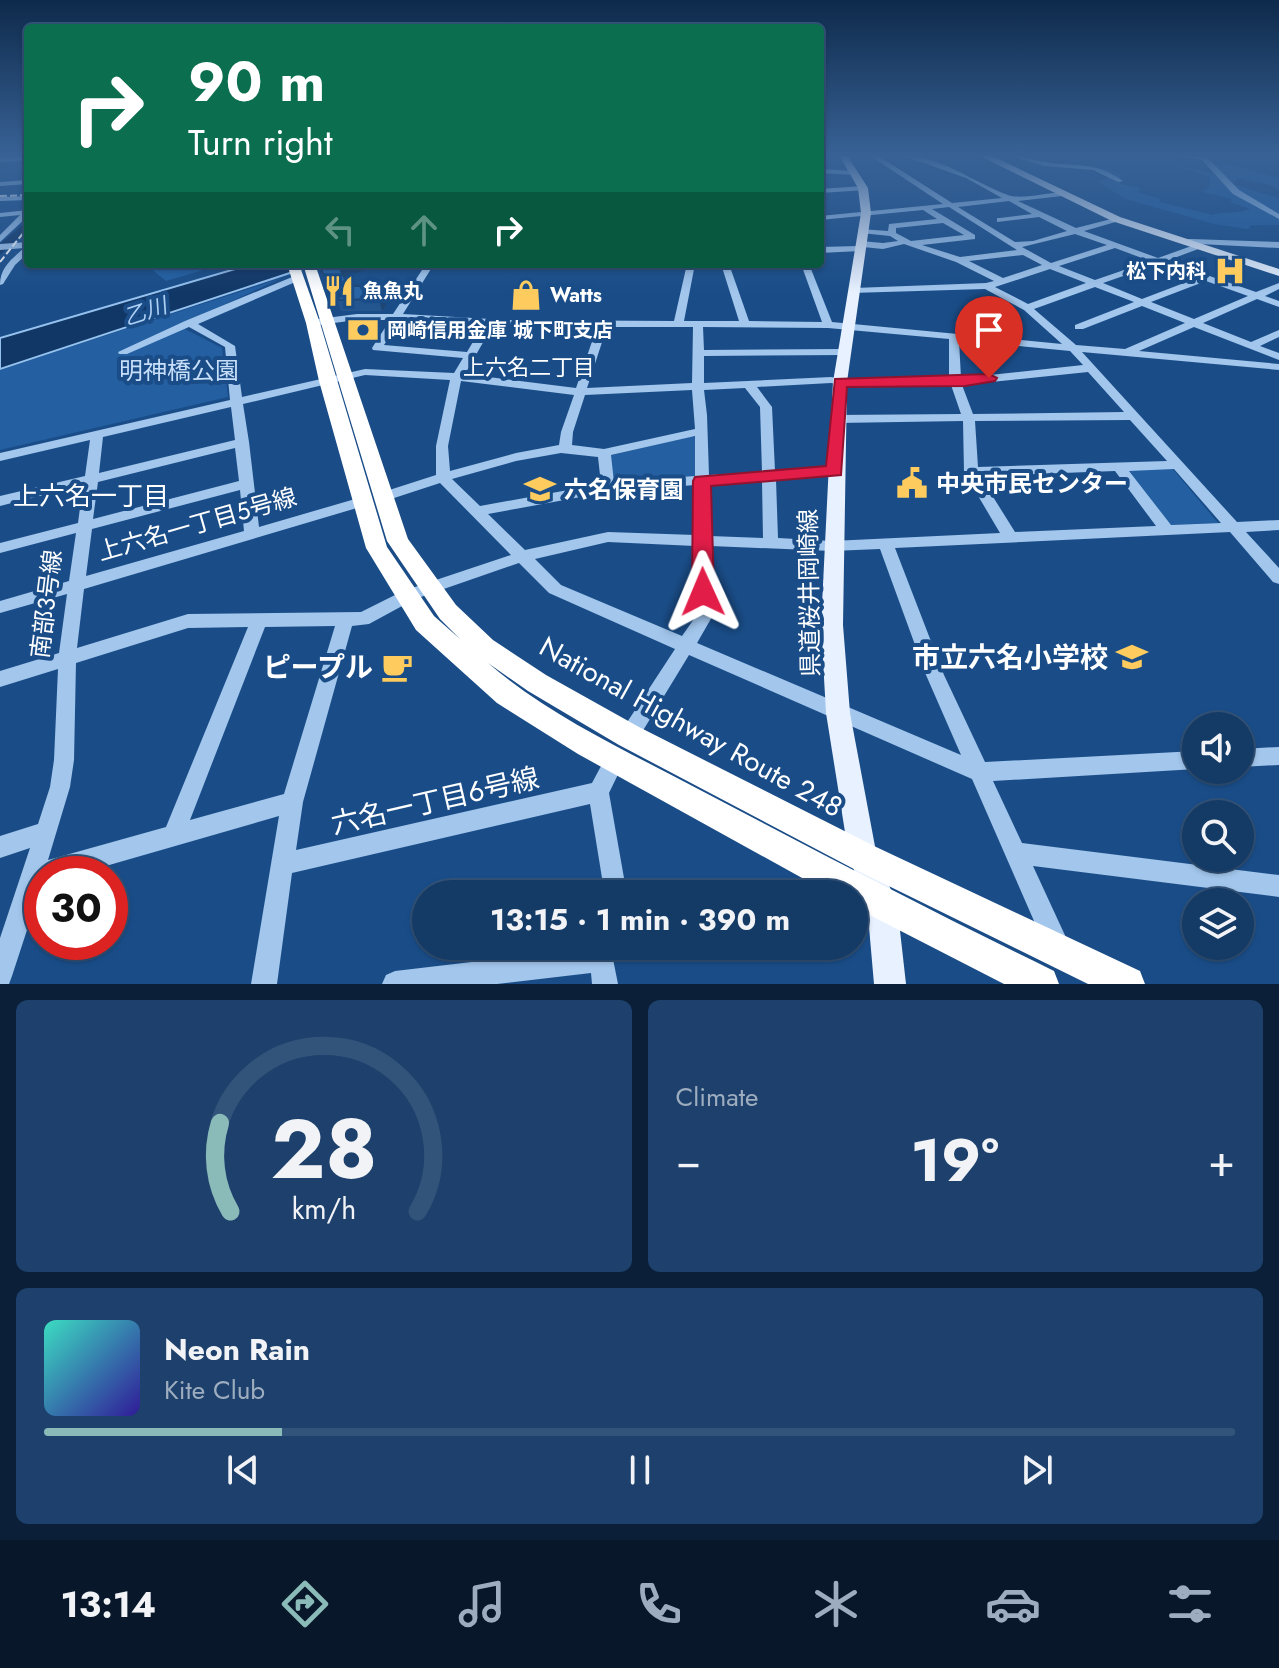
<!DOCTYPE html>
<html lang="en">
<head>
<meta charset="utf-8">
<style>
	body { margin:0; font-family:Jost,"Noto Sans JP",sans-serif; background:#1d416c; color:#f1f3f6; height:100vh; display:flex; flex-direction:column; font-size:30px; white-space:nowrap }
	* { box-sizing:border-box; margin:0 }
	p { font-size:26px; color:#9dadbf }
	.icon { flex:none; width:44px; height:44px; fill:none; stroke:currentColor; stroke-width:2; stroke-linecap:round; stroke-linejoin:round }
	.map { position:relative; height:984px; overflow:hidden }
	.sheet { display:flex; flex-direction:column; gap:16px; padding:16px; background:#0b2038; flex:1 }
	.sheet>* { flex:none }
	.hud { position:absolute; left:24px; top:24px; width:800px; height:244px; border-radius:8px; box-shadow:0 2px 6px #0004,0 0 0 2px #33547a; background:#0b6e4f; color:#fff; overflow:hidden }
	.buttons { position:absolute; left:1182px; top:712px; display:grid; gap:16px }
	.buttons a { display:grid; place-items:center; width:72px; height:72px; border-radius:50%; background:#143a66; box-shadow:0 2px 6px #0004,0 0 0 2px #33547a; font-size:40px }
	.speed { position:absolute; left:24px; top:856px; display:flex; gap:16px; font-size:40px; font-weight:700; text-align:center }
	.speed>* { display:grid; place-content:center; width:104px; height:104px; border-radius:50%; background:#143a66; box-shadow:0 2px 6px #0004,0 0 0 2px #33547a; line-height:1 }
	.speed .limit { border:12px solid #d22; background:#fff; color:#111 }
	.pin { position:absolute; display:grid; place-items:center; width:68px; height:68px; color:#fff; margin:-82px -34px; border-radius:50% 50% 50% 0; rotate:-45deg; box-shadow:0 0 8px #0007 }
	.pin .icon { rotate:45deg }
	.me { position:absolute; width:88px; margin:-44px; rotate:359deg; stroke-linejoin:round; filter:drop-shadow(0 0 6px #0008) }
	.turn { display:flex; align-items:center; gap:28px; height:168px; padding:0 32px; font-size:36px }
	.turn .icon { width:104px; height:104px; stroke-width:2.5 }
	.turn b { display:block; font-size:56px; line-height:68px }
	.lanes { display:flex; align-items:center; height:76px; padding:0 32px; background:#0003; justify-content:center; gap:40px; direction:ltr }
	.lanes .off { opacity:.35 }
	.big { font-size:60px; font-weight:700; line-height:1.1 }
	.sheet .widget { flex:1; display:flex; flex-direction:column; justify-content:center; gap:12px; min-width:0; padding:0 28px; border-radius:12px; background:#1d416c }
	.sheet .dial { align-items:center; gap:0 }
	.dial svg { height:208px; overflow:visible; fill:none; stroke:#33547a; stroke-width:7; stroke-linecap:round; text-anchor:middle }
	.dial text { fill:#f1f3f6; stroke:none }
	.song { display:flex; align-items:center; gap:24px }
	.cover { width:96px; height:96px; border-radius:12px; background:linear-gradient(135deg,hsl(170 70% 55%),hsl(250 70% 35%)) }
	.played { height:8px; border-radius:4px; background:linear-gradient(90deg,#8bbbb9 20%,#33547a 20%) }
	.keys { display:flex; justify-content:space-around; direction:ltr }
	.heat { display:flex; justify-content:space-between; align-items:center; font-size:44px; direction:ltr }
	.sheet .tiles { flex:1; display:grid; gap:16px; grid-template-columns:1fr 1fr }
	.widget:last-child { grid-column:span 2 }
	.trip { position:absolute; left:412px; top:880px; width:456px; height:80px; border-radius:40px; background:#143a66; box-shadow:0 2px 6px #0004,0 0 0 2px #33547a; font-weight:700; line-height:80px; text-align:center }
	.dock { display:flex; height:128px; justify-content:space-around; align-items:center; background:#081729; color:#9dadbf }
	.dock .icon { width:56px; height:56px }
	.dock .on { color:#8bbbb9 }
	.dock b { font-size:36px; color:#f1f3f6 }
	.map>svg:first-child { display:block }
</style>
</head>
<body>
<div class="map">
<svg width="1279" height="984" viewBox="0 0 1279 984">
	<rect width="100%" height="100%" fill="#1a4d88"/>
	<path fill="#235fa1" d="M 1170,164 L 1219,175 L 1209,165 L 1231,165 L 1279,178 L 1279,190 L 1270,185 L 1239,178 L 1232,184 L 1279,198 L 1279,225 L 1251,225 L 1248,229 L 1214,224 L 1126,199 L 1097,181 L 1116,176 L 1090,165 L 1123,174 L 1119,176 L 1121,184 L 1141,188 L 1138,192 L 1160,199 L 1159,202 L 1213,215 C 1225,210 1237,215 1250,209 L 1230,202 L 1233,199 L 1202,192 L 1210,186 L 1210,177 Z
		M 145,264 L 224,264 L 166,281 Z
		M 282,278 L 184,323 L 185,329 L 222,348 L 228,397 L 0,450 L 0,370 Z
		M 692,436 L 697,438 L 695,478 L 611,483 L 608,456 Z
		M 1171,467 L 1218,523 L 1168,525 L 1127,469 Z"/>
	<path fill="#113766" stroke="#95c1ef" stroke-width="2" d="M 252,264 L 317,264 L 0,369 L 0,338 Z"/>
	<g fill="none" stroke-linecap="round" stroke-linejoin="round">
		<path fill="#113766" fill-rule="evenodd" d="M 28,220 L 28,229 L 0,255 L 0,244 Z"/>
		<path fill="#a2c6ec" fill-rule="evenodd" d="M 869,155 L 877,155 L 952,203 L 1002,198 L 966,178 L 901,155 C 939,155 973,182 1008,195 C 1022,200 1049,192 1065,192 L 1065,196 L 1062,196 L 1018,201 L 1076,228 L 1119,217 L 1119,221 L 1084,231 L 1158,258 L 1197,244 L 1188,243 L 1188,239 L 1191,239 L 1279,242 L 1279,248 L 1200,244 L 1201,248 L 1166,261 L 1256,292 L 1279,283 L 1279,289 L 1265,296 L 1279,301 L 1279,307 L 1257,299 L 1203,323 L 1251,342 L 1279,330 L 1279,337 L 1260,346 L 1279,353 L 1279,360 L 1194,327 L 1139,351 L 1279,364 L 1279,370 L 1082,352 L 1237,522 L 1279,520 L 1279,530 L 1246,532 L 1279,568 L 1279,584 L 1273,582 L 1230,532 L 895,548 L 944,675 L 985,762 L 1196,751 L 1196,769 L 993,781 L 1022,843 L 1279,875 L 1279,897 L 1033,866 L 1069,944 L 1066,953 L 1057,956 L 1048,953 L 972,779 L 689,655 L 636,742 L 629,745 L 622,742 L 619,736 L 622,730 L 675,649 L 549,593 L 519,563 L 415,599 L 369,624 L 352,626 L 303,802 L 296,850 L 592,783 L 608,753 L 615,751 L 622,753 L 625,760 L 609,793 L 624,878 L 623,894 L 599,894 L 602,878 L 590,804 L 292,873 L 277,984 L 251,984 L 279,816 L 78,874 L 42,874 L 42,884 L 12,976 L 9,984 L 0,984 L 0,938 L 30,848 L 0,858 L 0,836 L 38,824 L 50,787 L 54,760 L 58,669 L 0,687 L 0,671 L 59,653 L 67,594 L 0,613 L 0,601 L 69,581 L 76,533 L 0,553 L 0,543 L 78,523 L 83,485 L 0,506 L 0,496 L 85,476 L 90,440 L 0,461 L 0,453 L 230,400 L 225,347 L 189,327 L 127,354 L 119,354 L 118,352 L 185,321 L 297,275 L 302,278 L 300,280 L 198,324 L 235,346 L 242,397 L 365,369 L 454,373 L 463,358 L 373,350 L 372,348 L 390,320 L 357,320 L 318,325 L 313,322 L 318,319 L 357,314 L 393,314 L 426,264 L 434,264 L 403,314 L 508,320 L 674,321 L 687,264 L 695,264 L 684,321 L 739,321 L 721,264 L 729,264 L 749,321 L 822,322 L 801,264 L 809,264 L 832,322 L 1062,344 L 1024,310 L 985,289 L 851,293 L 849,291 L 854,288 L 986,283 L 994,281 L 956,262 L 904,244 L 883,249 L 863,247 L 863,250 L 860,251 L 820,253 L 820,247 L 858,246 L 858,242 L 861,241 L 883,243 L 898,241 L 890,236 L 861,233 L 861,229 L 888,231 L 889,224 L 937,219 L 923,210 L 820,220 L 820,216 L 943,204 ZM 1009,201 L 1032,214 L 1000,218 L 997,218 L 997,222 L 1039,217 L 1067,231 L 1033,241 L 1015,242 L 958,207 ZM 949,207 L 1017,250 L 960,257 L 922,245 L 975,239 L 975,235 L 932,209 ZM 943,223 L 964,235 L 911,241 L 896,233 L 896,228 ZM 1075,234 L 1107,245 L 1051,263 L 1022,247 ZM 1115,248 L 1150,261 L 1095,280 L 1059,266 ZM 1023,255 L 1042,265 L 1003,278 L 969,261 ZM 1158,264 L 1197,278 L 1142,299 L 1103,283 ZM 1050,269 L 1086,283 L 1028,304 L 995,287 ZM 1206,281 L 1248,296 L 1194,319 L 1151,302 ZM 1095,287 L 1134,302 L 1075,325 L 1075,329 L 1083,329 L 1142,306 L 1185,323 L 1125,349 L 1076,345 L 1034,309 ZM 400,320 L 483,325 L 467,352 L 384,345 ZM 493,325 L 597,327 L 576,388 L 465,374 ZM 607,327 L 693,327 L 692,383 L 587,388 ZM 703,327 L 828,328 L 949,339 L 949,378 L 853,381 L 831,377 L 704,383 L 704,356 L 844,355 L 849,352 L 844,349 L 704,350 ZM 959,340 L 1070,351 L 1083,365 L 961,378 ZM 1088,372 L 1124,412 L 973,414 L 962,385 ZM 365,375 L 450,380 L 436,446 L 436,475 L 380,493 L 378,496 L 380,499 L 385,501 L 440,483 L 511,555 L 403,591 L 361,612 L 188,614 L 77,648 L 84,589 L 367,505 L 369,502 L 362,497 L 259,527 L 249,442 L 243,404 ZM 461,381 L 574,395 L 561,432 L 559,445 L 516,453 L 450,471 L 448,446 ZM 831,383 L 853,387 L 951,385 L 961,414 L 837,415 L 831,419 L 837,423 L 963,421 L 964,472 L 1000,533 L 832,541 L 778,538 L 776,480 L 835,475 L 842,471 L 835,467 L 775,471 L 772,407 L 757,387 ZM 745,388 L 760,407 L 762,472 L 709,475 L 707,415 L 704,390 ZM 692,390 L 695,429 L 604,449 L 572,445 L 573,432 L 585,395 ZM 231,407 L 235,440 L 99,473 L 103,437 ZM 1130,420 L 1167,461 L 978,467 L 975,421 ZM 695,436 L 695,476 L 614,482 L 611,455 ZM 235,448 L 239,481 L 93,519 L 98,482 ZM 561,453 L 598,457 L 601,484 L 480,506 L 452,479 L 516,461 ZM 1174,469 L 1221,523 L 1171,525 L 1129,471 ZM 1115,471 L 1156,526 L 1015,532 L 980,476 ZM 762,481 L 763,538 L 710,536 L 709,484 ZM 695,485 L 695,535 L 608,532 L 525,550 L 488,514 L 608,492 ZM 240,490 L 244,531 L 86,576 L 92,529 ZM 608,542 L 695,546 L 696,616 L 682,636 L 561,585 L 535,559 ZM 711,546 L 832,551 L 880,549 L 926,675 L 961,755 L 697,643 L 712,617 ZM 335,626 L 284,794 L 190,820 L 265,627 ZM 248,627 L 166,827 L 48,860 L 70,787 L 74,760 L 76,663 L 188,628 Z
			M 1008,155 C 1021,155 1032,160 1045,162 C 1077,167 1095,161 1123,181 L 1118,182 L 1093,170 L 1044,166 Z
			M 1172,155 L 1205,155 L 1239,190 L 1279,214 L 1279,219 L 1233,194 L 1202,160 Z
			M 28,156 L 28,160 L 0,162 L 0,158 Z
			M 820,169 L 855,171 L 858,173 L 855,175 L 820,173 Z
			M 28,180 L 28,184 L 0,186 L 0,182 Z
			M 863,186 L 866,190 L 820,193 L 820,189 Z
			M 28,196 L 28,200 L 0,201 L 0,197 Z
			M 28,210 L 28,216 L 0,242 L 0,235 L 20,215 L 0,217 L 0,213 Z
			M 28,242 L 28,253 L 15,265 L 3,284 L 0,285 C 0,267 12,259 24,248 L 0,250 L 0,244 Z
			M 1279,747 L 1279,765 L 1240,767 L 1240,749 Z
			M 591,946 L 615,946 L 613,959 L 618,984 L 592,984 L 591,973 L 497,984 L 382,984 L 386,975 L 395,971 L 591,948 Z"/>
		<path fill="#e8f1ff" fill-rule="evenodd" d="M 839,155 L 847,155 L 868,188 L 871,213 L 847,382 L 843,625 L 850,713 L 877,857 L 897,904 L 906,984 L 874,984 L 867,904 L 849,857 L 826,713 L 821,625 L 833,382 L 861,213 L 858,188 Z
			M 978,155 L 990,155 L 1120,217 L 1279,269 L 1279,276 L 1112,221 Z"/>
		<path fill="#fff" fill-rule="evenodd" d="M 287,264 L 299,264 L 320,323 L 387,547 L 434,616 L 460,639 L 440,619 L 387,541 L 303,264 L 315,264 L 408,539 L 456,605 L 493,640 L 546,675 L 639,727 L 874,846 L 1140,971 L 1145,984 L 1088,984 L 852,868 L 619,745 L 528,691 L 488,663 C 551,717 629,752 702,791 C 818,852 935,913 1054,971 L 1059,984 L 1004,984 L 854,907 L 854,894 L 831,894 L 578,754 L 497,703 L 416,630 L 366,548 L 319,381 L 306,323 Z"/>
		<path stroke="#fff" stroke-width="2" stroke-dasharray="7 3" stroke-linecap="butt" d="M 0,196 L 28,195
			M 0,262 L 28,227"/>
	</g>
	<path fill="#23568f" d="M 321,264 L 367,264 L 368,268 L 345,278 L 348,286 L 388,286 L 391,298 L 382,311 L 341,311 L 337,300 L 341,296 L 332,297 L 322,275 L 319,265 Z"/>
	<path fill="#1d4674" d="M 352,264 L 367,264 L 368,268 L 343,279 L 340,269 Z
		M 347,283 L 350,294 L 332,297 L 329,287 Z
		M 388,286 L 391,298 L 382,311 L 379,299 Z"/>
	<path fill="#2964a6" stroke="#1d4674" stroke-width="2" d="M 321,264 L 352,264 L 340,269 L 347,283 L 329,287 L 319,265 Z
		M 348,286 L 388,286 L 379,299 L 337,300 Z"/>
	<linearGradient id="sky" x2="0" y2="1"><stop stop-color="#0e2a4b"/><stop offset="0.53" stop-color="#386296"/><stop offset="1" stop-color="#386296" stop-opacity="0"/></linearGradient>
	<rect width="1279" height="293" fill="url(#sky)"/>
	<path fill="#e11d48" stroke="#92132f" stroke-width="2" d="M 989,374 L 997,378 L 995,381 L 965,386 L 847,387 L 841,475 L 711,486 L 714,592 L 710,598 L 696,598 L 692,592 L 693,481 L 695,477 L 826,466 L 835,379 Z"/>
	<defs>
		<symbol id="hospital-bare" viewBox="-9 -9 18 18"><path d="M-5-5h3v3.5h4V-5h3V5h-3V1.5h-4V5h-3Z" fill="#fecc5e" stroke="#1a4d88" stroke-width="2.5" paint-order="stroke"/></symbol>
		<symbol id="restaurant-bare" viewBox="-9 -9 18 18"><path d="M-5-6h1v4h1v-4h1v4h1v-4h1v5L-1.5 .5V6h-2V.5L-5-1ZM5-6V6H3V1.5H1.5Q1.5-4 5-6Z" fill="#fecc5e" stroke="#1a4d88" stroke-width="2.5" paint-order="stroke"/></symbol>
		<symbol id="shop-bare" viewBox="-9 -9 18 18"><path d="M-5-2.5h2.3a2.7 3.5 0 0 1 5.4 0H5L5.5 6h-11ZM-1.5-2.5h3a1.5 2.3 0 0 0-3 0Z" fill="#fecc5e" stroke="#1a4d88" stroke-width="2.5" paint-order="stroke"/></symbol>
		<symbol id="bank-bare" viewBox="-9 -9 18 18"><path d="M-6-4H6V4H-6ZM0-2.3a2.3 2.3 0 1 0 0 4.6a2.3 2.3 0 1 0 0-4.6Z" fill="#fecc5e" stroke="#1a4d88" stroke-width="2.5" paint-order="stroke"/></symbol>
		<symbol id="civic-bare" viewBox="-9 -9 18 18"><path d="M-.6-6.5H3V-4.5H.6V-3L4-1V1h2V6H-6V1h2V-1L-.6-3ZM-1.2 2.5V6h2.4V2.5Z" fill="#fecc5e" stroke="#1a4d88" stroke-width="2.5" paint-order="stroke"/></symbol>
		<symbol id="school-bare" viewBox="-9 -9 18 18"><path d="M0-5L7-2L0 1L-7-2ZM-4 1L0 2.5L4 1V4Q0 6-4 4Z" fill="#fecc5e" stroke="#1a4d88" stroke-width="2.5" paint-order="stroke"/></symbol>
		<symbol id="cafe-bare" viewBox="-9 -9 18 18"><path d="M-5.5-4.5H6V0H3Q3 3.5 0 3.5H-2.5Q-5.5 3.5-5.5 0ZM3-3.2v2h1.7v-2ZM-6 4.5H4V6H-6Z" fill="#fecc5e" stroke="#1a4d88" stroke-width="2.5" paint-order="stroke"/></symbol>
	</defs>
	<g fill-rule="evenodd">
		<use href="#hospital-bare" x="1208" y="249" width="44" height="44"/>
		<use href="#restaurant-bare" x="317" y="269" width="44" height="44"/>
		<use href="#shop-bare" x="504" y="273" width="44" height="44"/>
		<use href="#bank-bare" x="341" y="308" width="44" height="44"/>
		<use href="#civic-bare" x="890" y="461" width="44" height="44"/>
		<use href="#school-bare" x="518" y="467" width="44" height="44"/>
		<use href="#school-bare" x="1110" y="635" width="44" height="44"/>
		<use href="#cafe-bare" x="375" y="645" width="44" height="44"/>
	</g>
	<g text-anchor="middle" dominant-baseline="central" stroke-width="8" stroke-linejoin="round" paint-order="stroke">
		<g font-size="20" font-weight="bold" fill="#fff" stroke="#1a4d88" text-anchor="start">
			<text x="1206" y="271" text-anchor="end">松下内科</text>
			<text x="363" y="291">魚魚丸</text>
			<text x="550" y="295">Watts</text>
			<text x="387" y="330">岡崎信用金庫 城下町支店</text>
		</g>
		<g font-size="22" font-style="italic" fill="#aed0f4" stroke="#1a4d88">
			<text transform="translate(145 311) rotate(-18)">乙川</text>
		</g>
		<g font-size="22" fill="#fff" stroke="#1a4d88">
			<text x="529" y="367">上六名二丁目</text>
		</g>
		<g font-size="24" fill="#c8dff9" stroke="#1a4d88">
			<text x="179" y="370">明神橋公園</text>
		</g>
		<g font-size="24" font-weight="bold" fill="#fff" stroke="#1a4d88" text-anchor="start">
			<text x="936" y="483">中央市民センター</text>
			<text x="564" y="489">六名保育園</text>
		</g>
		<g font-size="24" fill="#fff" stroke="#1a4d88">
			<text transform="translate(197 524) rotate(-16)">上六名一丁目5号線</text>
			<text transform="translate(809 593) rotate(-91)">県道桜井岡崎線</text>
			<text transform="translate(46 604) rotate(-83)">南部3号線</text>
		</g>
		<g font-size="26" fill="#fff" stroke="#1a4d88">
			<text x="91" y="496">上六名一丁目</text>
		</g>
		<g font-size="28" font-weight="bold" fill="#fff" stroke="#1a4d88" text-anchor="end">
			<text x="1108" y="657">市立六名小学校</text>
			<text x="373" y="667">ピープル</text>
		</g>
		<g font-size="28" fill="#fff" stroke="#1a4d88">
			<text transform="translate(691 727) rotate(29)">National Highway Route 248</text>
			<text transform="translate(435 801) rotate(-13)">六名一丁目6号線</text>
		</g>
	</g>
</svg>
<div class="buttons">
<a><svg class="icon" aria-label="sound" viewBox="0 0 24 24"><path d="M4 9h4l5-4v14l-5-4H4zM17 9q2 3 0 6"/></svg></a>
<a><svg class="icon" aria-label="search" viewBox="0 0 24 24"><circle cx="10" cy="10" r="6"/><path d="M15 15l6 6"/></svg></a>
<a><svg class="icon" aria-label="layers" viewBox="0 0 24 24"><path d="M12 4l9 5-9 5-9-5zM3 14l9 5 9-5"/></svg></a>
</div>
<div class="speed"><div class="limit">30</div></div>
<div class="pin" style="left:989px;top:378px;background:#d93025"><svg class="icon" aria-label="arrive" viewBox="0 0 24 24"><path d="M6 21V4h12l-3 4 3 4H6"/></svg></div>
<svg class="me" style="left:703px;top:592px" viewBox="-20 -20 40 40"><path d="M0-17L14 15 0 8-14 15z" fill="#e11d48" stroke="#fff" stroke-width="4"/></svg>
<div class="trip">13:15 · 1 min · 390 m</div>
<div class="hud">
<div class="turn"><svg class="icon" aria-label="right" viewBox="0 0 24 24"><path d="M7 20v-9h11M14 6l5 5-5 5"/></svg><div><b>90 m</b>Turn right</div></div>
<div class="lanes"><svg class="icon off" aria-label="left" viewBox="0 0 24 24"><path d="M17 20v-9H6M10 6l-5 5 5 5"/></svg><svg class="icon off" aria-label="ahead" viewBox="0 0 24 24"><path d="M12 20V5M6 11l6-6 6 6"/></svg><svg class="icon" aria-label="right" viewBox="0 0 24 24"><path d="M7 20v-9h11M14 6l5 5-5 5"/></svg></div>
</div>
</div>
<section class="sheet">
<div class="tiles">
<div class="widget dial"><svg viewBox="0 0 100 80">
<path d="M14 69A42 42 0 1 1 86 69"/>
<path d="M14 69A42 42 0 0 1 10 35" stroke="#8bbbb9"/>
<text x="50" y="56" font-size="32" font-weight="700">28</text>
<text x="50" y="72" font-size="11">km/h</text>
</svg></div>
<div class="widget"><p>Climate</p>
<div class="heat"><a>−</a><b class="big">19°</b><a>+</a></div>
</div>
<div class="widget">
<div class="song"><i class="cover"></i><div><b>Neon Rain</b><p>Kite Club</p></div></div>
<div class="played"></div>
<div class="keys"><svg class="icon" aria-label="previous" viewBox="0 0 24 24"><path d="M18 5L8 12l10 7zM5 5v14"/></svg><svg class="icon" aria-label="pause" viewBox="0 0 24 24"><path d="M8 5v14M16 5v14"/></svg><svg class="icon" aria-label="next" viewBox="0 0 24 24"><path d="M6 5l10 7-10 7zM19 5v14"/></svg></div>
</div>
</div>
</section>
<nav class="dock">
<b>13:14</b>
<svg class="icon on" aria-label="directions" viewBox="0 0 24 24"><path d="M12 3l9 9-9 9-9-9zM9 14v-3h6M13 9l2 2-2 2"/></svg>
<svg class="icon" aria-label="music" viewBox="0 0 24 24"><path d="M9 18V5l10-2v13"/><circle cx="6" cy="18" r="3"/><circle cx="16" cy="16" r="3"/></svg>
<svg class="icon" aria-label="phone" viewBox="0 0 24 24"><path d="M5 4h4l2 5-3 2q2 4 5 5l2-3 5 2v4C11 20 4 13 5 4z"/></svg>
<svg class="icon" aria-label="climate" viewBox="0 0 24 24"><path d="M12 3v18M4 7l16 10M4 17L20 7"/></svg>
<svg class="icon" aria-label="car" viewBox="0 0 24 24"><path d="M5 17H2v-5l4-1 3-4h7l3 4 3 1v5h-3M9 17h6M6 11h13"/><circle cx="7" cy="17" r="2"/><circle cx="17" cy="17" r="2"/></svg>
<svg class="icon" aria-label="filters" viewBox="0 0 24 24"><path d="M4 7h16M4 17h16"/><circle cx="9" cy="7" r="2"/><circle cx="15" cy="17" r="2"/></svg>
</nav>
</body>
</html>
